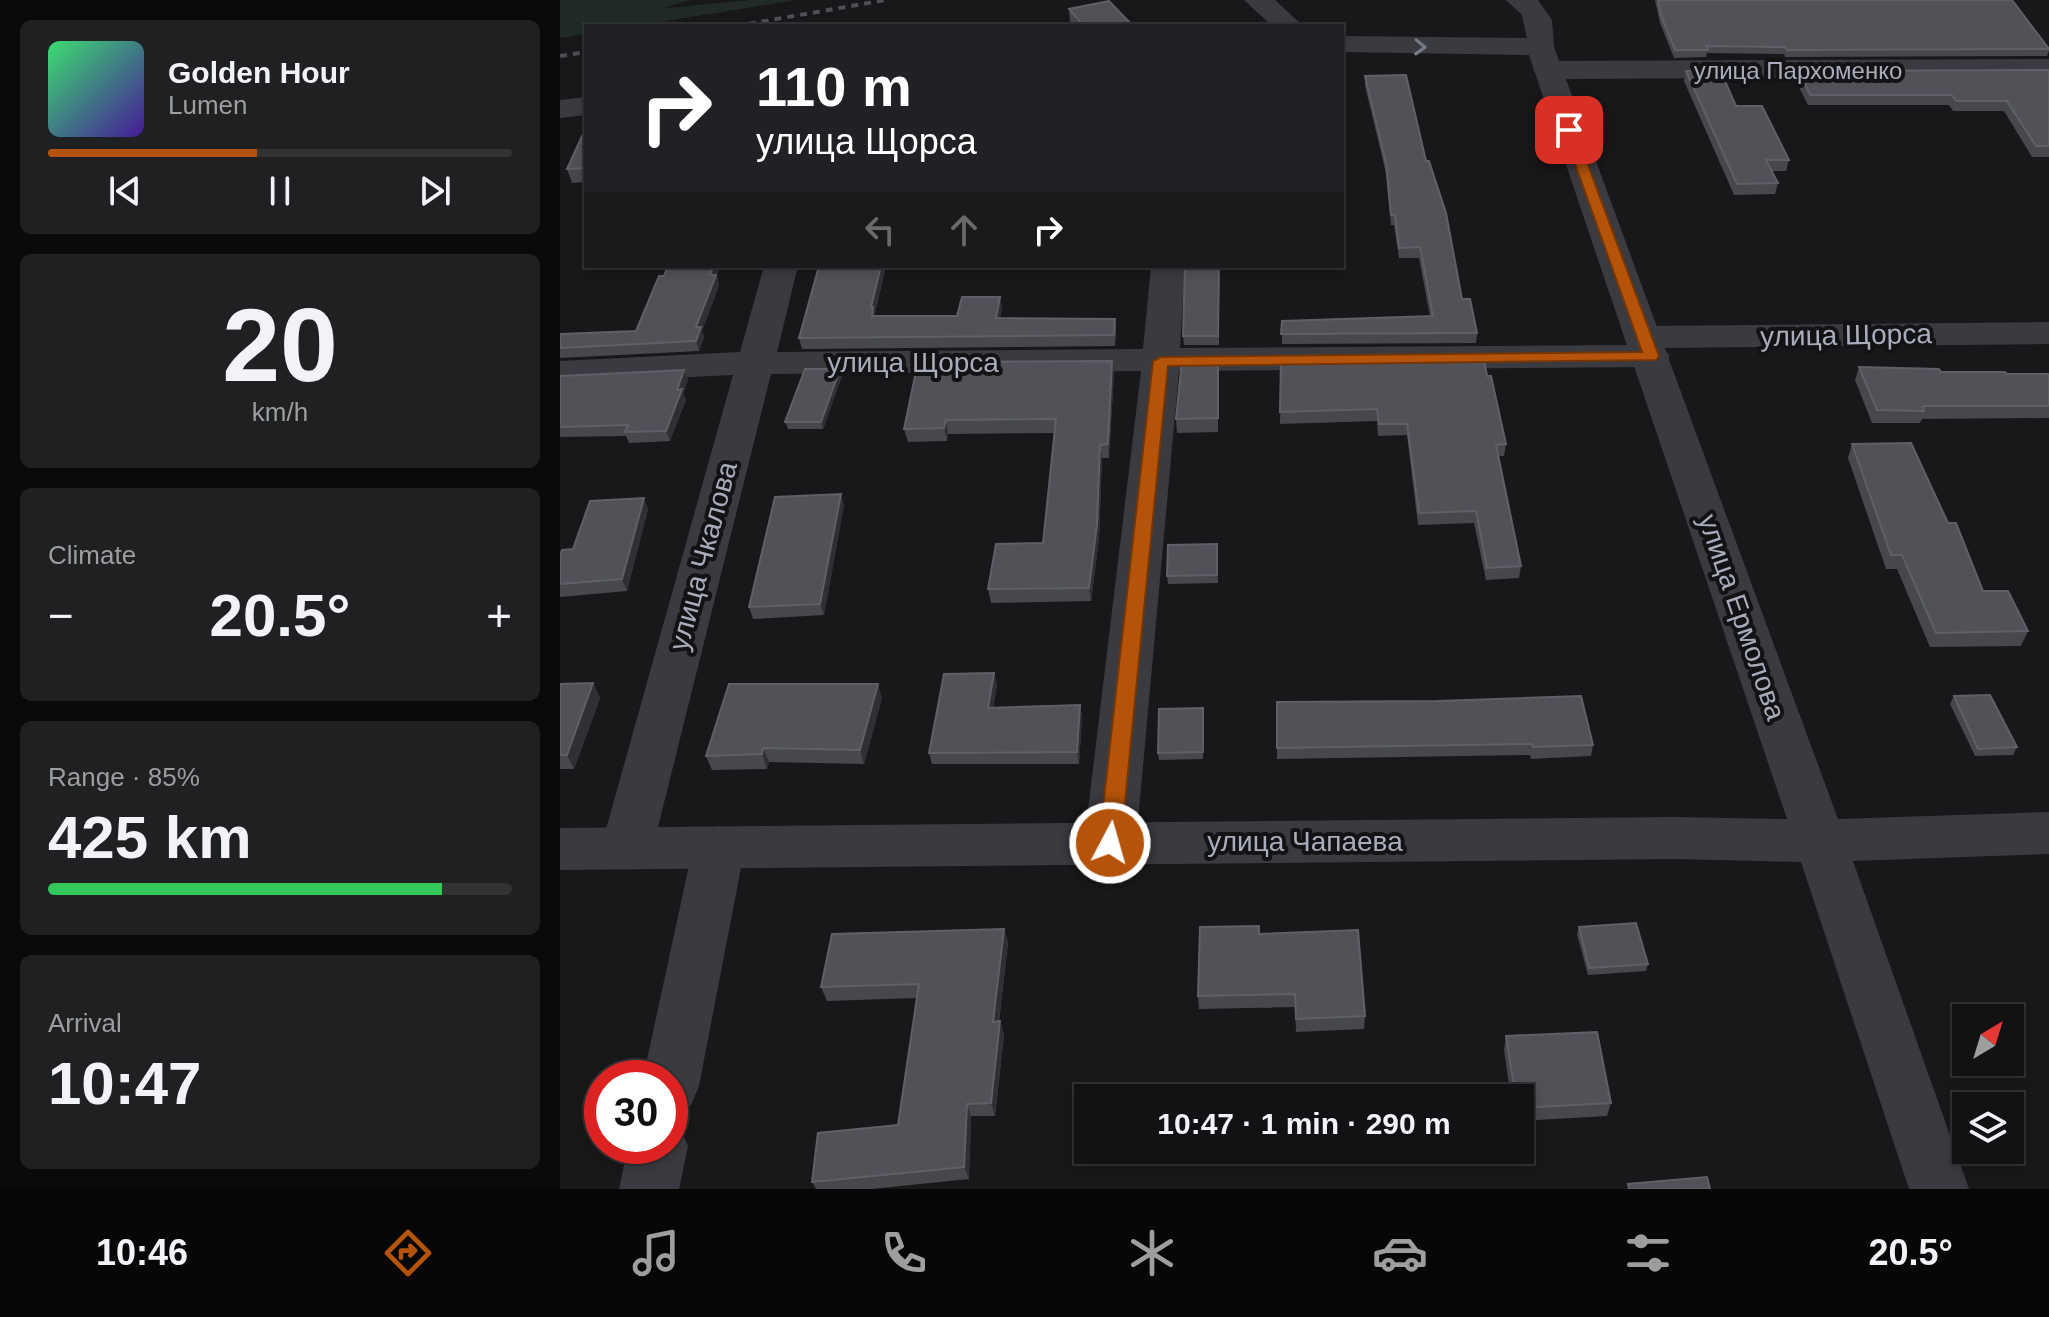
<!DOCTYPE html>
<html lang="en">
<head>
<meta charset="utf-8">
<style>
	body { margin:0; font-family:Arial,sans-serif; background:#1f2022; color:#f1f3f6; height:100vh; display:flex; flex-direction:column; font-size:30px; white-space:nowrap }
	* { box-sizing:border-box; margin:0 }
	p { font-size:26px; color:#9c9ea0 }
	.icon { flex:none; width:44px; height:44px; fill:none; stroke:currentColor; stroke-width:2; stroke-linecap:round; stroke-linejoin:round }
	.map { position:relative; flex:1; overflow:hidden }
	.details { display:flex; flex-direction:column; gap:20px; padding:20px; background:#0a0a0b; width:560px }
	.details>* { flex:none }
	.banner { position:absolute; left:24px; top:24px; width:760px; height:244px; border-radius:0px; box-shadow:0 4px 12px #0003,0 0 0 2px #313234; background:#202124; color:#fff; overflow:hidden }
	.needle { width:52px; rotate:38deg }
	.tools { position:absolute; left:1392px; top:1004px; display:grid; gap:16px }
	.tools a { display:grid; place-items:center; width:72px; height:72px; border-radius:0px; background:#121214; box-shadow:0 4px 12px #0003,0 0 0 2px #313234; font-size:40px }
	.speed { position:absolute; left:24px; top:1060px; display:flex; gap:16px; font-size:40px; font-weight:700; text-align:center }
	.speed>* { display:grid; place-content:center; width:104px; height:104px; border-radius:50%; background:#121214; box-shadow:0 4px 12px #0003,0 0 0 2px #313234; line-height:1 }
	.speed .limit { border:12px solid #d22; background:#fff; color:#111 }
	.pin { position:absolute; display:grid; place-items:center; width:68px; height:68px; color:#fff; margin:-34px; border-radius:16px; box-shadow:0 4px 12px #0006 }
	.me { position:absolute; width:88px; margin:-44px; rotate:6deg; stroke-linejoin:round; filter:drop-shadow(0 0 6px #0008) }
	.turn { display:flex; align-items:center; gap:28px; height:168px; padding:0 40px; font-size:36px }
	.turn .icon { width:104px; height:104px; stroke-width:2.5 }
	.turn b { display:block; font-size:56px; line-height:68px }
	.lanes { display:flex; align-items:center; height:76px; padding:0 40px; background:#0003; justify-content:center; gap:40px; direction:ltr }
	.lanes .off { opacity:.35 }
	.big { font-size:60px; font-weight:700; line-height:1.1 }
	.details .tile { flex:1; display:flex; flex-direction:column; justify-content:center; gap:12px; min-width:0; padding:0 28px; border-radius:12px; background:#1f2022 }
	.details .dial { align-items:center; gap:0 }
	.dial b { font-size:104px; line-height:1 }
	.song { display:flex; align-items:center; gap:24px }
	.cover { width:96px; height:96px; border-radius:12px; background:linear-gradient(135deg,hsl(140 70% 55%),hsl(260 70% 35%)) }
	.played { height:8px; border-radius:4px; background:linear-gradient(90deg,#b45309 45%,#313234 45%) }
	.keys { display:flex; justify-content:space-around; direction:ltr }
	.heat { display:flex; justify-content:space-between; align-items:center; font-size:44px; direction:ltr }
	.charge { height:12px; border-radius:6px; background:linear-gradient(90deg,#34c759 85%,#313234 0) }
	.trip { position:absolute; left:514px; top:1084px; width:460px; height:80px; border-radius:0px; background:#121214; box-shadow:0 4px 12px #0003,0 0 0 2px #313234; font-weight:700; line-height:80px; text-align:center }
	.tab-bar { display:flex; height:128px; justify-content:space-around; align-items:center; background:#070708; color:#9c9ea0 }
	.tab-bar .icon { width:56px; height:56px }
	.tab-bar .on { color:#b45309 }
	.tab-bar b { font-size:36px; color:#f1f3f6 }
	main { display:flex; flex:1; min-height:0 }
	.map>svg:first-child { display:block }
</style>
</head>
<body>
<main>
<section class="details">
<div class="tile">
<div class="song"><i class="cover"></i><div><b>Golden Hour</b><p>Lumen</p></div></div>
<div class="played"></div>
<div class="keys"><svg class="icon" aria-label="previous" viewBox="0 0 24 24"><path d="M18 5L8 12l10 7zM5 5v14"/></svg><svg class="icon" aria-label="pause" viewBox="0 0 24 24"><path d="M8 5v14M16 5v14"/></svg><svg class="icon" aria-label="next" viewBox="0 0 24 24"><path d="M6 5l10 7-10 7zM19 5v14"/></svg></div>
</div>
<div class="tile dial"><b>20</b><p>km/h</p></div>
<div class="tile"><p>Climate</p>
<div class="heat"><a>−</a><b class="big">20.5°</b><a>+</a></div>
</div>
<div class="tile"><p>Range · 85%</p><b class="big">425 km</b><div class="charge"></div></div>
<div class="tile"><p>Arrival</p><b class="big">10:47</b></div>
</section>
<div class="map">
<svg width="1489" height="1189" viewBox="0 0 1489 1189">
	<rect width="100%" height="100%" fill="#18181a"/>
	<path fill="#212a24" d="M 0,0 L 131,0 L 99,9 L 189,0 L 237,0 L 75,26 L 26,26 L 26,34 L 0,38 Z"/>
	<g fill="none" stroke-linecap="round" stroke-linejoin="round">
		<path fill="#3a3a41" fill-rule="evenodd" d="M 1489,59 L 1489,77 L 988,79 L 978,76 L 973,70 L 978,64 L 988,61 Z
			M 26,97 L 26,115 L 0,118 L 0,100 Z
			M 204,266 L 238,266 L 217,352 L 583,349 L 591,266 L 625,266 L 620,348 L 1072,345 L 1066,337 L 1071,329 L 1084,326 L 1489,322 L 1489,344 L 1103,348 L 1110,356 L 1104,364 L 1091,367 L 619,371 L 576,843 L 568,858 L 550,864 L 532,858 L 524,843 L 581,371 L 211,374 L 93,847 L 85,862 L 67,868 L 49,862 L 41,847 L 173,375 L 0,383 L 0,361 L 180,352 Z
			M 159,826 L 177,832 L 185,847 L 139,1086 L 131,1105 L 110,1113 L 110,1078 L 83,1078 L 133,847 L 141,832 Z
			M 110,1122 L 119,1126 L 128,1146 L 119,1189 L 59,1189 L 68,1146 L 110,1146 Z"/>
		<path fill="#3a3a41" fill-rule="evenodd" d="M 684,0 L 715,0 L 743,26 L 712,26 Z
			M 946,0 L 978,0 L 992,20 L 994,47 L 1278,819 L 1489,812 L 1489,854 L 1293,861 L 1409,1189 L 1349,1189 L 1241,862 L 1115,859 L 0,870 L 0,828 L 1115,817 L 1227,819 L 969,55 L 782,52 L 782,36 L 967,38 L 962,15 Z"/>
		<path stroke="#4d4e56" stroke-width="4" stroke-dasharray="7 6" stroke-linecap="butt" d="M 176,26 L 326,0
			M 0,56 L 26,52"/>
	</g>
	<path fill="#46484c" d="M 1095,0 L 1452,0 L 1489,48 L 1489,51 L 1487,56 L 1225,57 L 1224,54 L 1147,53 L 1146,57 L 1114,58 L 1100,23 Z
		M 509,9 L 573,26 L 514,26 L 510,22 Z
		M 1489,70 L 1489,157 L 1472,157 L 1444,111 L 1393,111 L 1389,105 L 1248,105 L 1236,81 L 1239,71 Z
		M 1126,71 L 1176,106 L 1229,160 L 1226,171 L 1212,171 L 1218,183 L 1215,194 L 1174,195 L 1124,81 Z
		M 805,76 L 866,161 L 902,299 L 917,333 L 916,343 L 722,344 L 722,321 L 870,316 L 859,258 L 839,258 L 834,225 L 831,225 L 826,173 L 805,86 Z
		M 26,136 L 26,182 L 12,183 L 7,169 Z
		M 326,266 L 315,313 L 315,316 L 397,316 L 442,308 L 440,318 L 555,319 L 556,330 L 555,346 L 242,349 L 239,338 Z
		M 659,266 L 659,345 L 624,345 L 623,336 Z
		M 157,276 L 159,285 L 142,331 L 144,337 L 139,351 L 0,358 L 0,334 L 76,331 Z
		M 658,359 L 658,432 L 617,433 L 616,419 Z
		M 721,361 L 946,444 L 944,456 L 938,456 L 961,566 L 959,578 L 926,580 L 914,523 L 858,525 L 847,435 L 818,436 L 817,421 L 720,424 Z
		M 1299,367 L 1381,372 L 1489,376 L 1489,418 L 1362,419 L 1360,423 L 1312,423 L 1295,380 Z
		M 280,369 L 282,376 L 263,429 L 228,429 L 225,422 Z
		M 124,370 L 128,380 L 123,393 L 126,400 L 110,441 L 69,443 L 66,436 L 0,437 L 0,376 Z
		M 554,374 L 549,458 L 542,458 L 539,538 L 531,601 L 431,603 L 428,589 L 483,543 L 494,433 L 388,434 L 387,441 L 348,442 L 344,429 Z
		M 1292,444 L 1388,523 L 1423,591 L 1468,631 L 1461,646 L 1370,647 L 1337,569 L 1326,569 L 1288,458 Z
		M 284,505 L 264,615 L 193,619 L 189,607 Z
		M 88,509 L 67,591 L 0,597 L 0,557 L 13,549 Z
		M 657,544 L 658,583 L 608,584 L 607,576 Z
		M 434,673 L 437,685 L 433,708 L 520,705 L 522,717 L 519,764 L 372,764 L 369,753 Z
		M 33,683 L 40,698 L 14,769 L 0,769 L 0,684 Z
		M 1394,696 L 1457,747 L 1453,755 L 1415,756 L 1390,704 Z
		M 322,698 L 304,764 L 209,762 L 207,769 L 152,770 L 146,756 Z
		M 717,702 L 1033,745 L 1031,756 L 971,759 L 970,755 L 717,759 Z
		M 643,708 L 643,759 L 599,760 L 598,753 Z
		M 1019,927 L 1088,964 L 1086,971 L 1028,975 L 1017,934 Z
		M 444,929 L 448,943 L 439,1022 L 440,1021 L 444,1035 L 435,1116 L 411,1116 L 409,1179 L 312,1189 L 256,1189 L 252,1182 L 338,1125 L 357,998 L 267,1001 L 261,987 Z
		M 699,934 L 805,1016 L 804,1029 L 736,1032 L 735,1007 L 639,1009 L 638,996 Z
		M 946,1036 L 1051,1103 L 1047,1116 L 960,1121 L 960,1098 L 951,1098 L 944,1050 Z"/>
	<path fill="#2f3033" d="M 153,266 L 160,266 L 157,276 L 159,285 L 142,331 L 144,337 L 139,351 L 136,341 L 136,327 Z
		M 321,266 L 326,266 L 315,313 L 316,318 L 312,316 L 311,307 Z
		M 440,297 L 442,308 L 438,329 L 436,318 Z
		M 552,361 L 554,374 L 549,458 L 548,444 Z
		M 280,369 L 282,376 L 263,429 L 261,422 Z
		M 124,370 L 128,380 L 123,393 L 126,400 L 110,441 L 106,431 L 117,390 Z
		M 386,420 L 388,434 L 387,441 L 384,428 Z
		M 540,445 L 542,458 L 539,538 L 531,601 L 529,588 Z
		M 281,494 L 284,505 L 264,615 L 260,604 Z
		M 84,498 L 88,509 L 67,591 L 62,579 Z
		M 434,673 L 437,685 L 431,720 L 428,708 Z
		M 33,683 L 40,698 L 14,769 L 7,755 Z
		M 318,684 L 322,698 L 304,764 L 300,750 Z
		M 520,705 L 522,717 L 519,764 L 517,752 Z
		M 203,748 L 209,762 L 207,769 L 202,754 Z
		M 444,929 L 448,943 L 437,1035 L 433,1022 Z
		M 440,1021 L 444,1035 L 435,1116 L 431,1103 Z
		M 407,1104 L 411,1116 L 409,1179 L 404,1167 Z"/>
	<path fill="#515258" stroke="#5f6067" stroke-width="2" d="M 1098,0 L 1452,0 L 1489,49 L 1227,50 L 1225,47 L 1146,46 L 1148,50 L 1115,50 L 1101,16 Z
		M 549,1 L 573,26 L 524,26 L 509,9 Z
		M 1160,70 L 1176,106 L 1202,106 L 1229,160 L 1206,160 L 1218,183 L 1177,184 L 1126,71 Z
		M 1489,70 L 1489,146 L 1476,146 L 1447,101 L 1396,101 L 1392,95 L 1250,95 L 1239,71 Z
		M 846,75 L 866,161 L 869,161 L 886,213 L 902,299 L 910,299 L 917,333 L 721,334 L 722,321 L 873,316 L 860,247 L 839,248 L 835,215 L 831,215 L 826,163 L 805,76 Z
		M 22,136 L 26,136 L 26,168 L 7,169 Z
		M 108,266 L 153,266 L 150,275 L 156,275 L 136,327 L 141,327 L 136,341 L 0,348 L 0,334 L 76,331 L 99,276 L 104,276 Z
		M 259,266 L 321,266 L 311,307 L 313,307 L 312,316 L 397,316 L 402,297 L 440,297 L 436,318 L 555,319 L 554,335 L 239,338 Z
		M 625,266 L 659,266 L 658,336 L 623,336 Z
		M 658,359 L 658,418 L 616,419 L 622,360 Z
		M 924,360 L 927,376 L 931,376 L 946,444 L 936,445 L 961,566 L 927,568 L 916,511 L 859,513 L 847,424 L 819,424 L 817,409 L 720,412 L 721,361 Z
		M 552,361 L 548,444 L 540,445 L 537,524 L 529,588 L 428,589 L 436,544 L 483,543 L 496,419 L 386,420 L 384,428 L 344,429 L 358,362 Z
		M 1299,367 L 1379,369 L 1381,372 L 1445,372 L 1447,374 L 1488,374 L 1489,376 L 1489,406 L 1363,406 L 1364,411 L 1317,410 Z
		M 245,369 L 280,369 L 261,422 L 225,422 Z
		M 124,370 L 117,390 L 122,389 L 106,431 L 65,432 L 68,425 L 0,427 L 0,376 Z
		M 1351,443 L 1388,523 L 1396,523 L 1423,591 L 1448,591 L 1468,631 L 1376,633 L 1342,555 L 1331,555 L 1292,444 Z
		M 281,494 L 260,604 L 189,607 L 215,497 Z
		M 84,498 L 62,579 L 0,584 L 0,557 L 2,550 L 13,549 L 30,501 Z
		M 657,544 L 657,575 L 607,576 L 608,545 Z
		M 434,673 L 428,708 L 520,705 L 517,752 L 369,753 L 384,674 Z
		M 33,683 L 7,755 L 0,755 L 0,684 Z
		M 169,684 L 318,684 L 300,750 L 203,748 L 202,754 L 146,756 Z
		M 1430,695 L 1457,747 L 1418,749 L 1394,696 Z
		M 1021,696 L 1033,745 L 973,747 L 972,744 L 717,748 L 717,702 L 878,701 Z
		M 643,708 L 643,752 L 598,753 L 599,709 Z
		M 1076,923 L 1088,964 L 1029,968 L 1019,927 Z
		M 699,926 L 699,934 L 798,930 L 805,1016 L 736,1019 L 735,994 L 638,996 L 640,927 Z
		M 444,929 L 433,1022 L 440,1021 L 431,1103 L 407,1104 L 404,1167 L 252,1182 L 258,1133 L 338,1125 L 359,984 L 261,987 L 272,934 Z
		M 1037,1032 L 1051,1103 L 960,1108 L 960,1098 L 956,1098 L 946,1036 Z
		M 1147,1177 L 1150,1189 L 1069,1189 L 1068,1184 Z"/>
	<defs><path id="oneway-chevron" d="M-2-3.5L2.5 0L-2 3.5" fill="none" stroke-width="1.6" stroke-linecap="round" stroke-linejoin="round" transform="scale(2)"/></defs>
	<use stroke="#777984" href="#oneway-chevron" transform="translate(860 47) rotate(2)"/>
	<path fill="#b45309" stroke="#753606" stroke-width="2" d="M 1009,126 L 1015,130 L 1099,356 L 1096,360 L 608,366 L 561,843 L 557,849 L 550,852 L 543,849 L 539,843 L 593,361 L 601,357 L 1082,352 L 1003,130 Z"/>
	<g text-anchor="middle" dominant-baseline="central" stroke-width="8" stroke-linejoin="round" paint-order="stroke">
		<g font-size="24" fill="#a9acba" stroke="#131315">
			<text x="1238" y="70">улица Пархоменко</text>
		</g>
		<g font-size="28" fill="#a9acba" stroke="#131315">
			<text transform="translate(1286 335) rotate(-1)">улица Щорса</text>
			<text x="353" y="362">улица Щорса</text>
			<text transform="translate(143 556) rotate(-75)">улица Чкалова</text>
			<text transform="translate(1182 617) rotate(71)">улица Ермолова</text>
			<text x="745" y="841">улица Чапаева</text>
		</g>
	</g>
</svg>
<div class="tools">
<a><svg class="needle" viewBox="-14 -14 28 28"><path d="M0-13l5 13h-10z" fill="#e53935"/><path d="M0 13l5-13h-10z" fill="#9c9ea0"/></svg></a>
<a><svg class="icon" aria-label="layers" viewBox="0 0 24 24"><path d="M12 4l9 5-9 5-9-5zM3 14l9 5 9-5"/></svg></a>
</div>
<div class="speed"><div class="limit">30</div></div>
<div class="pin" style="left:1009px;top:130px;background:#d93025"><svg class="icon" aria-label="arrive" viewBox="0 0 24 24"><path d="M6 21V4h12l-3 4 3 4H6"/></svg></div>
<svg class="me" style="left:550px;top:843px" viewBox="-20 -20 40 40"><circle r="17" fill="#b45309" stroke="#fff" stroke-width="3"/><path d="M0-11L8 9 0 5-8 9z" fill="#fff"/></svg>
<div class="trip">10:47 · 1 min · 290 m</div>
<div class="banner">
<div class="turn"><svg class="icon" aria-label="right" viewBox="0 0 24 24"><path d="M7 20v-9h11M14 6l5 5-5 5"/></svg><div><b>110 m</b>улица Щорса</div></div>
<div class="lanes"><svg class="icon off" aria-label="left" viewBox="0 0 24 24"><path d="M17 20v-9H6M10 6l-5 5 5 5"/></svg><svg class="icon off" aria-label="ahead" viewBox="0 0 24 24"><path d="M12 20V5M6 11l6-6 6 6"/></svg><svg class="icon" aria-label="right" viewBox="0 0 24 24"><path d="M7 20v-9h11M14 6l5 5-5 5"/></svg></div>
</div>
</div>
</main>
<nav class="tab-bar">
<b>10:46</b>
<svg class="icon on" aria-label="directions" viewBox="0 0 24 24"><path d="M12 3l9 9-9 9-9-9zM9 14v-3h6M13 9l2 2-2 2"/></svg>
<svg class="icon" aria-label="music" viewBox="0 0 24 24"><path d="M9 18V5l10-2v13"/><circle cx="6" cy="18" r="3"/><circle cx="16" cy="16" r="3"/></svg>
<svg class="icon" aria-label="phone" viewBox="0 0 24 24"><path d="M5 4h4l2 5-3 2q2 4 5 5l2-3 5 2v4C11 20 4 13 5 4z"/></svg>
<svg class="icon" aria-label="climate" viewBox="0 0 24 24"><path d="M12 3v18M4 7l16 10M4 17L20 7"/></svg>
<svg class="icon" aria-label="car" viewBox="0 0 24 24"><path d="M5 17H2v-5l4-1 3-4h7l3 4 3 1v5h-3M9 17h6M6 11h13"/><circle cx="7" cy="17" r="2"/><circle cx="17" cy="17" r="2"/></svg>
<svg class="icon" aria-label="filters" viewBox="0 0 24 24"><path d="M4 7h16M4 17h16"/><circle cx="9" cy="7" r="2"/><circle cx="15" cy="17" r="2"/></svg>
<b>20.5°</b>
</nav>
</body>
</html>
